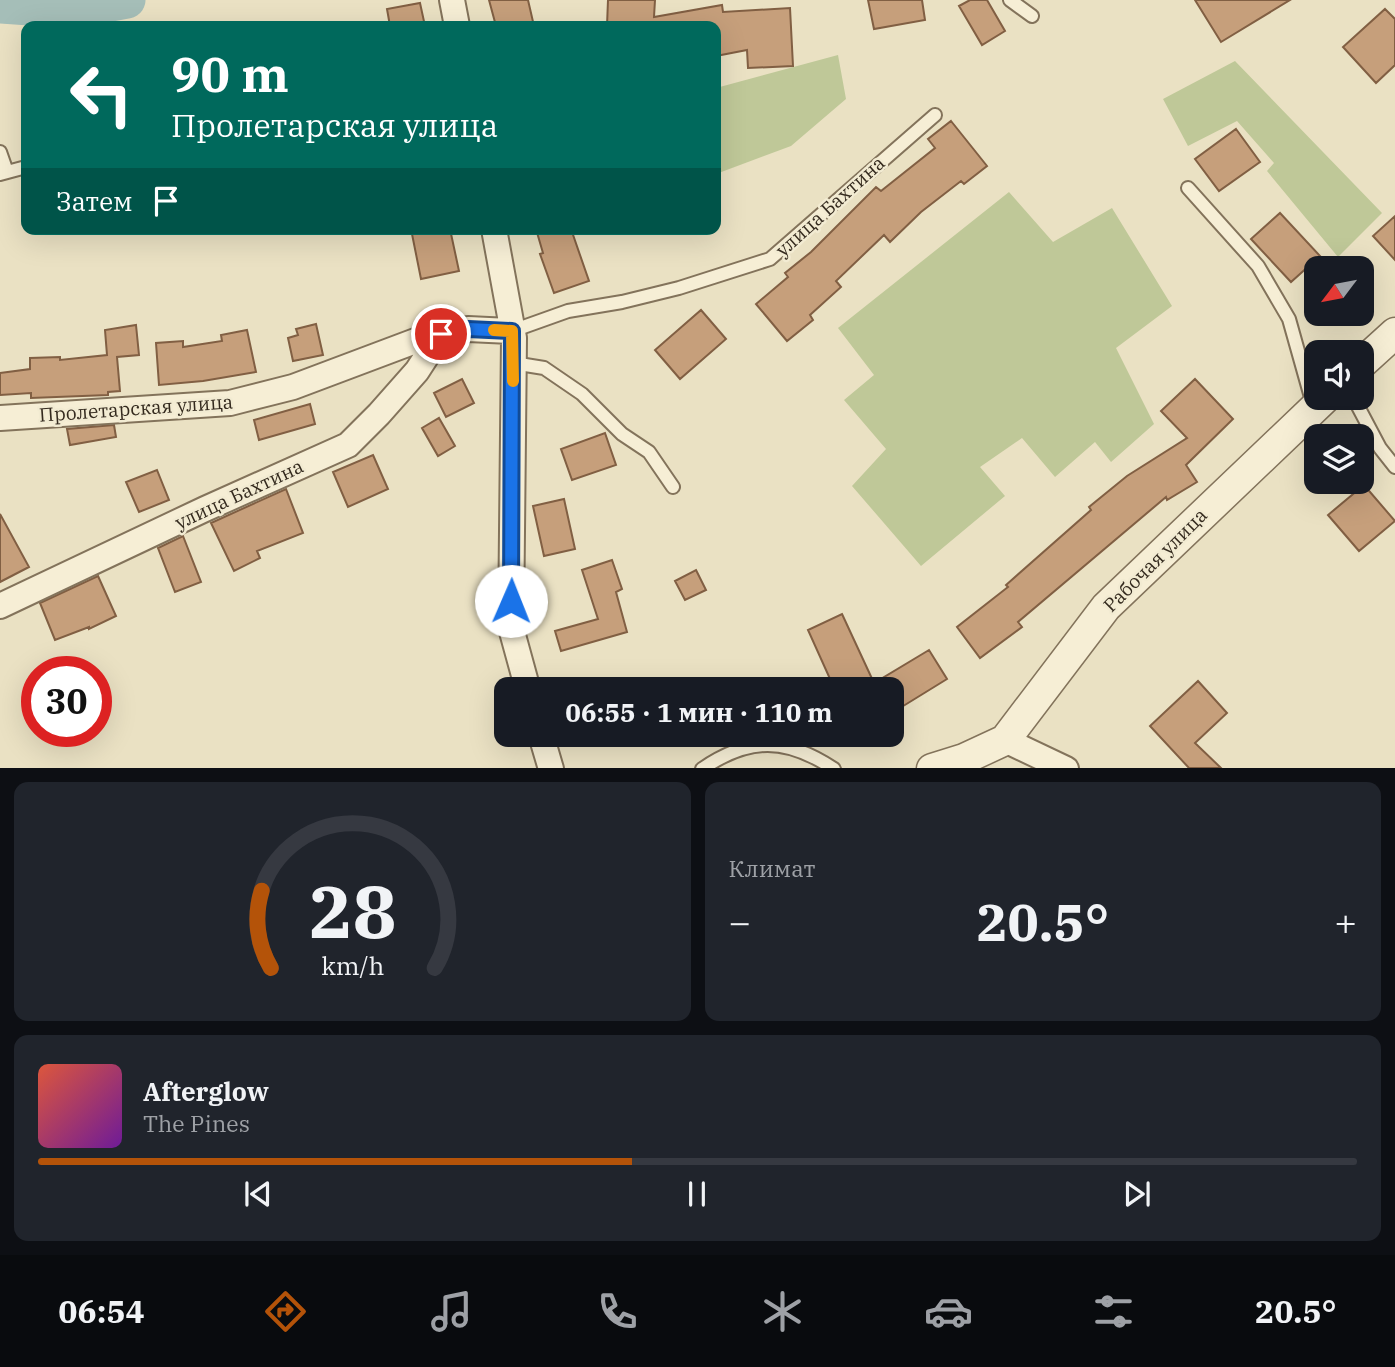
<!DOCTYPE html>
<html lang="ru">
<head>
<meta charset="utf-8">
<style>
	body { margin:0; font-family:"IBM Plex Serif",serif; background:#20242c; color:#f1f3f6; height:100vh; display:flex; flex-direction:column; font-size:26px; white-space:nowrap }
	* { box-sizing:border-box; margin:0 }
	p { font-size:23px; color:#9ea1a6 }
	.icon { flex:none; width:38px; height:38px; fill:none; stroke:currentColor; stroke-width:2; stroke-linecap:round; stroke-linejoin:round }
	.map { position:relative; height:768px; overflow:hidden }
	.sheet { display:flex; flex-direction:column; gap:14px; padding:14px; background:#0d0f14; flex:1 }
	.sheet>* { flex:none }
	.guide { position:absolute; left:21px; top:21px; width:700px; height:214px; border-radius:14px; box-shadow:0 7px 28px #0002; background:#00695c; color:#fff; overflow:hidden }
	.needle { width:46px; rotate:238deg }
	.controls { position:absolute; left:1304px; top:256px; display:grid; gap:14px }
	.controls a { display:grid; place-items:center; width:70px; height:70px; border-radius:14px; background:#171b24; box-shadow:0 7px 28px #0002; font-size:35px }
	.speed { position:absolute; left:21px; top:656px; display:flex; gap:14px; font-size:35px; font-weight:700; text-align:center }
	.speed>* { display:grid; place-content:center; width:91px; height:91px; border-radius:50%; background:#171b24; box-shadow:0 7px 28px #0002; line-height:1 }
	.speed .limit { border:10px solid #d22; background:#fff; color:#111 }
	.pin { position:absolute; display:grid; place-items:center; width:60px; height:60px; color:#fff; margin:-30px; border:4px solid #fff; border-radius:50%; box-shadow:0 2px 7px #0007 }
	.me { position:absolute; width:77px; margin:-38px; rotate:1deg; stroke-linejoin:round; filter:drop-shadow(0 0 5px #0008) }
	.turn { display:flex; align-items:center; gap:24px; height:147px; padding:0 35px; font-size:32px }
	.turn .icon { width:91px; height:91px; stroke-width:2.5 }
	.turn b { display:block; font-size:49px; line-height:60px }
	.then { display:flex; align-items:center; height:66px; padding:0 35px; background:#0003; gap:14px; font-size:26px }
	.big { font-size:52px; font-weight:800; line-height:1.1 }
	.sheet .tile { flex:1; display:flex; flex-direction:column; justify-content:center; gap:10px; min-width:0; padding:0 24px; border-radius:14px; background:#20242c }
	.sheet .dial { align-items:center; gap:0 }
	.dial svg { height:182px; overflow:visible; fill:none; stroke:#363941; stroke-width:7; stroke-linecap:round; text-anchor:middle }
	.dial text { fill:#f1f3f6; stroke:none }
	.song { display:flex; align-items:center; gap:21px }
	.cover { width:84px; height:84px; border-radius:10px; background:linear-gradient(135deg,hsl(10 70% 55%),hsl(280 70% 35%)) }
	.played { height:7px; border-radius:4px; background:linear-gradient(90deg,#b45309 45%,#363941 45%) }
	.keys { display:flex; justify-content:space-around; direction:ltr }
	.heat { display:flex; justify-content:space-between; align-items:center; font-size:38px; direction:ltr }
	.sheet .tiles { flex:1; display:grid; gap:14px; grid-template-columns:1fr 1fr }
	.tile:last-child { grid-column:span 2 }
	.trip { position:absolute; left:494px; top:677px; width:410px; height:70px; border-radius:14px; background:#171b24; box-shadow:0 7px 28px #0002; font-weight:800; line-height:70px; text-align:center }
	.menu { display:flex; height:112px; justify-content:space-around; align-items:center; background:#090b0e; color:#9ea1a6 }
	.menu .icon { width:49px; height:49px }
	.menu .selected { color:#b45309 }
	.menu b { font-size:32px; color:#f1f3f6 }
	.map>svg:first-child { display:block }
</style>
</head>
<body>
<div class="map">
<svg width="1395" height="769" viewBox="0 0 1395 769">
	<rect width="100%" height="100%" fill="#eae1c3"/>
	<path fill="#bfc898" d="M 838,55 L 846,99 L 791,146 L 716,174 L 716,88 Z
		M 1235,61 L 1382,213 L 1338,257 L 1267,171 L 1274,163 L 1237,121 L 1188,146 L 1163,99 Z
		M 1009,192 L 1053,242 L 1112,208 L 1172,306 L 1116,348 L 1154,424 L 1111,462 L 1095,442 L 1055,477 L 1022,438 L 980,467 L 1005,496 L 921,566 L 852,486 L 886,449 L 844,400 L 874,375 L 838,328 Z"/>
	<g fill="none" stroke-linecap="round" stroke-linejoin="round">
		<path stroke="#a5beb8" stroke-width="37" d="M 0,5 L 73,10 L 127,0"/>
	</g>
	<path fill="#c69f7b" stroke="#815f43" stroke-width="2" d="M 489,0 L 528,0 L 534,26 L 496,26 Z
		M 608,0 L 655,0 L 654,17 L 722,5 L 723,12 L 790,8 L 793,66 L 748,68 L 747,50 L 716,56 L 716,26 L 607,26 Z
		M 868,0 L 922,0 L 925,20 L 874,29 Z
		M 970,0 L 987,0 L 1005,31 L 982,45 L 959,6 Z
		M 1195,0 L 1290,0 L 1221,42 Z
		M 420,3 L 425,26 L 390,26 L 387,9 Z
		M 1385,9 L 1395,19 L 1395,65 L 1376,83 L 1343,47 Z
		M 951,121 L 987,166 L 964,184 L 961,181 L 921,212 L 890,242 L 884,235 L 836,281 L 841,287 L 810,315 L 813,320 L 787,341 L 756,304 L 788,277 L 785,273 L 811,252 L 876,187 L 881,191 L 935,148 L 928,139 Z
		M 1236,129 L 1260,162 L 1219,191 L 1195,159 Z
		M 1280,213 L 1320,256 L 1291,282 L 1251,239 Z
		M 1395,216 L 1395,260 L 1373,236 Z
		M 411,229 L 450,229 L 459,271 L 421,279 Z
		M 536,229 L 571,229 L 589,281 L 554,293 L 540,254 L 543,253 Z
		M 701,310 L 726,339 L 680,379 L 655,350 Z
		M 316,324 L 323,355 L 293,361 L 288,338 L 298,335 L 296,329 Z
		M 136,325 L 139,355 L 117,357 L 120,391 L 108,392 L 108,395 L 31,398 L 31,393 L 0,395 L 0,373 L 30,369 L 30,358 L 60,357 L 60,360 L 107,355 L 105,330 Z
		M 247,330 L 256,372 L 203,381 L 159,385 L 156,343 L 183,341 L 183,347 L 222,341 L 221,335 Z
		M 462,379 L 474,403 L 446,417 L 434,393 Z
		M 1195,379 L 1233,419 L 1186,465 L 1197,482 L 1167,500 L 1166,497 L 1018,622 L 1022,627 L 980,658 L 957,627 L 1008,587 L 1006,585 L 1091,510 L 1089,507 L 1127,476 L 1187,438 L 1161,411 Z
		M 310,404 L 315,424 L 259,440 L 254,420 Z
		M 439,418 L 455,446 L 438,456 L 422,428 Z
		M 114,425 L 116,437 L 70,445 L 67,429 Z
		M 605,433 L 616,465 L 572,480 L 561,449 Z
		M 373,455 L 388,489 L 348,507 L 333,472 Z
		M 157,470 L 169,500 L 139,512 L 126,482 Z
		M 1364,485 L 1395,521 L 1359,551 L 1328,515 Z
		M 286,489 L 303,533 L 257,551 L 260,558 L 234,571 L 211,523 Z
		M 564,499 L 575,549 L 544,556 L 533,506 Z
		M 0,514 L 29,567 L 0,582 Z
		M 183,536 L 201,582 L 175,592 L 158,548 Z
		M 612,560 L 622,589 L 616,592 L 627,632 L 561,651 L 555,631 L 598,619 L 582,570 Z
		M 696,570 L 706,590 L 685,600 L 675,581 Z
		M 98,576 L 116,616 L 89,629 L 89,627 L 55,640 L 40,603 Z
		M 842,614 L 874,683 L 929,650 L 947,679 L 900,708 L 891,694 L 891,690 L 835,690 L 808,630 Z
		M 1198,681 L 1227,713 L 1195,743 L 1221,768 L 1189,768 L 1150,726 Z"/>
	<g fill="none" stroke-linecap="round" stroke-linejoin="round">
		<defs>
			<path id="service" d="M 1010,0 L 1032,16
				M 0,152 L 7,172
				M 0,174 L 26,167
				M 1188,188 L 1258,266 L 1289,319 L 1314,408
				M 512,331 L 568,311 L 622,302 L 679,288 L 770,259 L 935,115
				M 513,363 L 544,368 L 582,394 L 622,434 L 649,452 L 673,487
				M 1353,397 L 1380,448 L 1395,467
				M 702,769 C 749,737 786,737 834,769"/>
			<path id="minor" d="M 452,0 L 457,26
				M 494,229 L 514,338 L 511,628 L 528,690
				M 0,418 L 230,403 L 293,387 L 426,337 L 468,329 L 512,331
				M 0,606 L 205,509 L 348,445 L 379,414 L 417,371 L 441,334
				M 541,735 L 551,769
				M 1005,740 L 1066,769"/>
			<path id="tertiary" d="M 1362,363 L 1395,333
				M 932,769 L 964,759 L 1005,740 L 1106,607 L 1326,397"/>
		</defs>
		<use href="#service" stroke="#83735b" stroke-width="16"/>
		<use href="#minor" stroke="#83735b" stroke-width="28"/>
		<use href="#tertiary" stroke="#83735b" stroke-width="33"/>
		<use href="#service" stroke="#f6eed5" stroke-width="12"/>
		<use href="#minor" stroke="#f6eed5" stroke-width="24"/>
		<use href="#tertiary" stroke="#f6eed5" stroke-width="30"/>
	</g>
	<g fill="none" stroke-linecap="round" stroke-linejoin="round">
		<defs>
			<path id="route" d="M 441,334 L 468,329 L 512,331 L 511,601"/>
		</defs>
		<use href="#route" stroke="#114b97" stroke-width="18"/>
		<use href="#route" stroke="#1a73e8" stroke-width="12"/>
		<path stroke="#f59e0b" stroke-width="12" d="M 494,330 L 512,331 L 513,381"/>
	</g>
	<g text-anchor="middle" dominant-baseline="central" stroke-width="5" stroke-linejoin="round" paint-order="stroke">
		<g font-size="19" fill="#342a1e" stroke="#f2ebd2">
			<text transform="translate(830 206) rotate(-42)">улица Бахтина</text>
			<text transform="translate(136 408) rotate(-4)">Пролетарская улица</text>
			<text transform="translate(239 494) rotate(-25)">улица Бахтина</text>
			<text transform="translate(1155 560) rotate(-45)">Рабочая улица</text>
		</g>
	</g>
</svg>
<div class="controls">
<a><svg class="needle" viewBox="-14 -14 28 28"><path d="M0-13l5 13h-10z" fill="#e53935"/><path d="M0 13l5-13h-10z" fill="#9ea1a6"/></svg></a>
<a><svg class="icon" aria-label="sound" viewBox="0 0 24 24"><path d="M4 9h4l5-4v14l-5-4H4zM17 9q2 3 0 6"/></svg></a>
<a><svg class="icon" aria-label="layers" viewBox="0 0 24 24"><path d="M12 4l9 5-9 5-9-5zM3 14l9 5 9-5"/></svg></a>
</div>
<div class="speed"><div class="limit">30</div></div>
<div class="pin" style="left:441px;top:334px;background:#d93025"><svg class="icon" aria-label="arrive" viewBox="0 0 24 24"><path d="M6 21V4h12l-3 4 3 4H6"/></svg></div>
<svg class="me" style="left:511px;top:601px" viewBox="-20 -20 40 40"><circle r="19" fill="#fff"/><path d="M0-13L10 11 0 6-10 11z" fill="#1a73e8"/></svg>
<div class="trip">06:55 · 1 мин · 110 m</div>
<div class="guide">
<div class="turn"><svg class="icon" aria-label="left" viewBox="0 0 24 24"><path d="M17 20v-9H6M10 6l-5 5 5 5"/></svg><div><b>90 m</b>Пролетарская улица</div></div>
<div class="then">Затем<svg class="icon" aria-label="arrive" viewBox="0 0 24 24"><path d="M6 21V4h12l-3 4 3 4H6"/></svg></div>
</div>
</div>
<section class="sheet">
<div class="tiles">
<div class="tile dial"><svg viewBox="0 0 100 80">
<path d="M14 69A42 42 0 1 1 86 69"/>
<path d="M14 69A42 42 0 0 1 10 35" stroke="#b45309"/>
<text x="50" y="56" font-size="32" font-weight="700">28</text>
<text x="50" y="72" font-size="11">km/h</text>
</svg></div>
<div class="tile"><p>Климат</p>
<div class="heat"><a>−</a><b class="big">20.5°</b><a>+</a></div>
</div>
<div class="tile">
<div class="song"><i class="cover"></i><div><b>Afterglow</b><p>The Pines</p></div></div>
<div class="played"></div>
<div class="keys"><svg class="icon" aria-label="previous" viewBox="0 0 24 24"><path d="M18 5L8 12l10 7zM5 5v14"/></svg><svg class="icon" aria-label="pause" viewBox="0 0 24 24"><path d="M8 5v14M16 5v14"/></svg><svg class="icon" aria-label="next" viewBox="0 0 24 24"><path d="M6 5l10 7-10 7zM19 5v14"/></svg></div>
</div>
</div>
</section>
<nav class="menu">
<b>06:54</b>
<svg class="icon selected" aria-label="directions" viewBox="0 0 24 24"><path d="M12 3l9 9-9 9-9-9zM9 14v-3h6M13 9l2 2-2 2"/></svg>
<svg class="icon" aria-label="music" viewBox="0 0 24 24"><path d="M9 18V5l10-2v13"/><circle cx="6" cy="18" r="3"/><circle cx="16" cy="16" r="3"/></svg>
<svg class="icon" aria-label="phone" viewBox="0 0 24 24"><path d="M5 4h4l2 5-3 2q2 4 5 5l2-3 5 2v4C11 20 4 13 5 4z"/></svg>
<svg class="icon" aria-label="climate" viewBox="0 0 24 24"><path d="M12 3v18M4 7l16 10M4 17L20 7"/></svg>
<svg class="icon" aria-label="car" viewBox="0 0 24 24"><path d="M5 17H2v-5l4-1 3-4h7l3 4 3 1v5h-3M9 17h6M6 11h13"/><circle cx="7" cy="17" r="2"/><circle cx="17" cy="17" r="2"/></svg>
<svg class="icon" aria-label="filters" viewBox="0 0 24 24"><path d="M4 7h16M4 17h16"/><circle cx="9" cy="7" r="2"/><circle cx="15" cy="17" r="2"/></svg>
<b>20.5°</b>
</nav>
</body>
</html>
